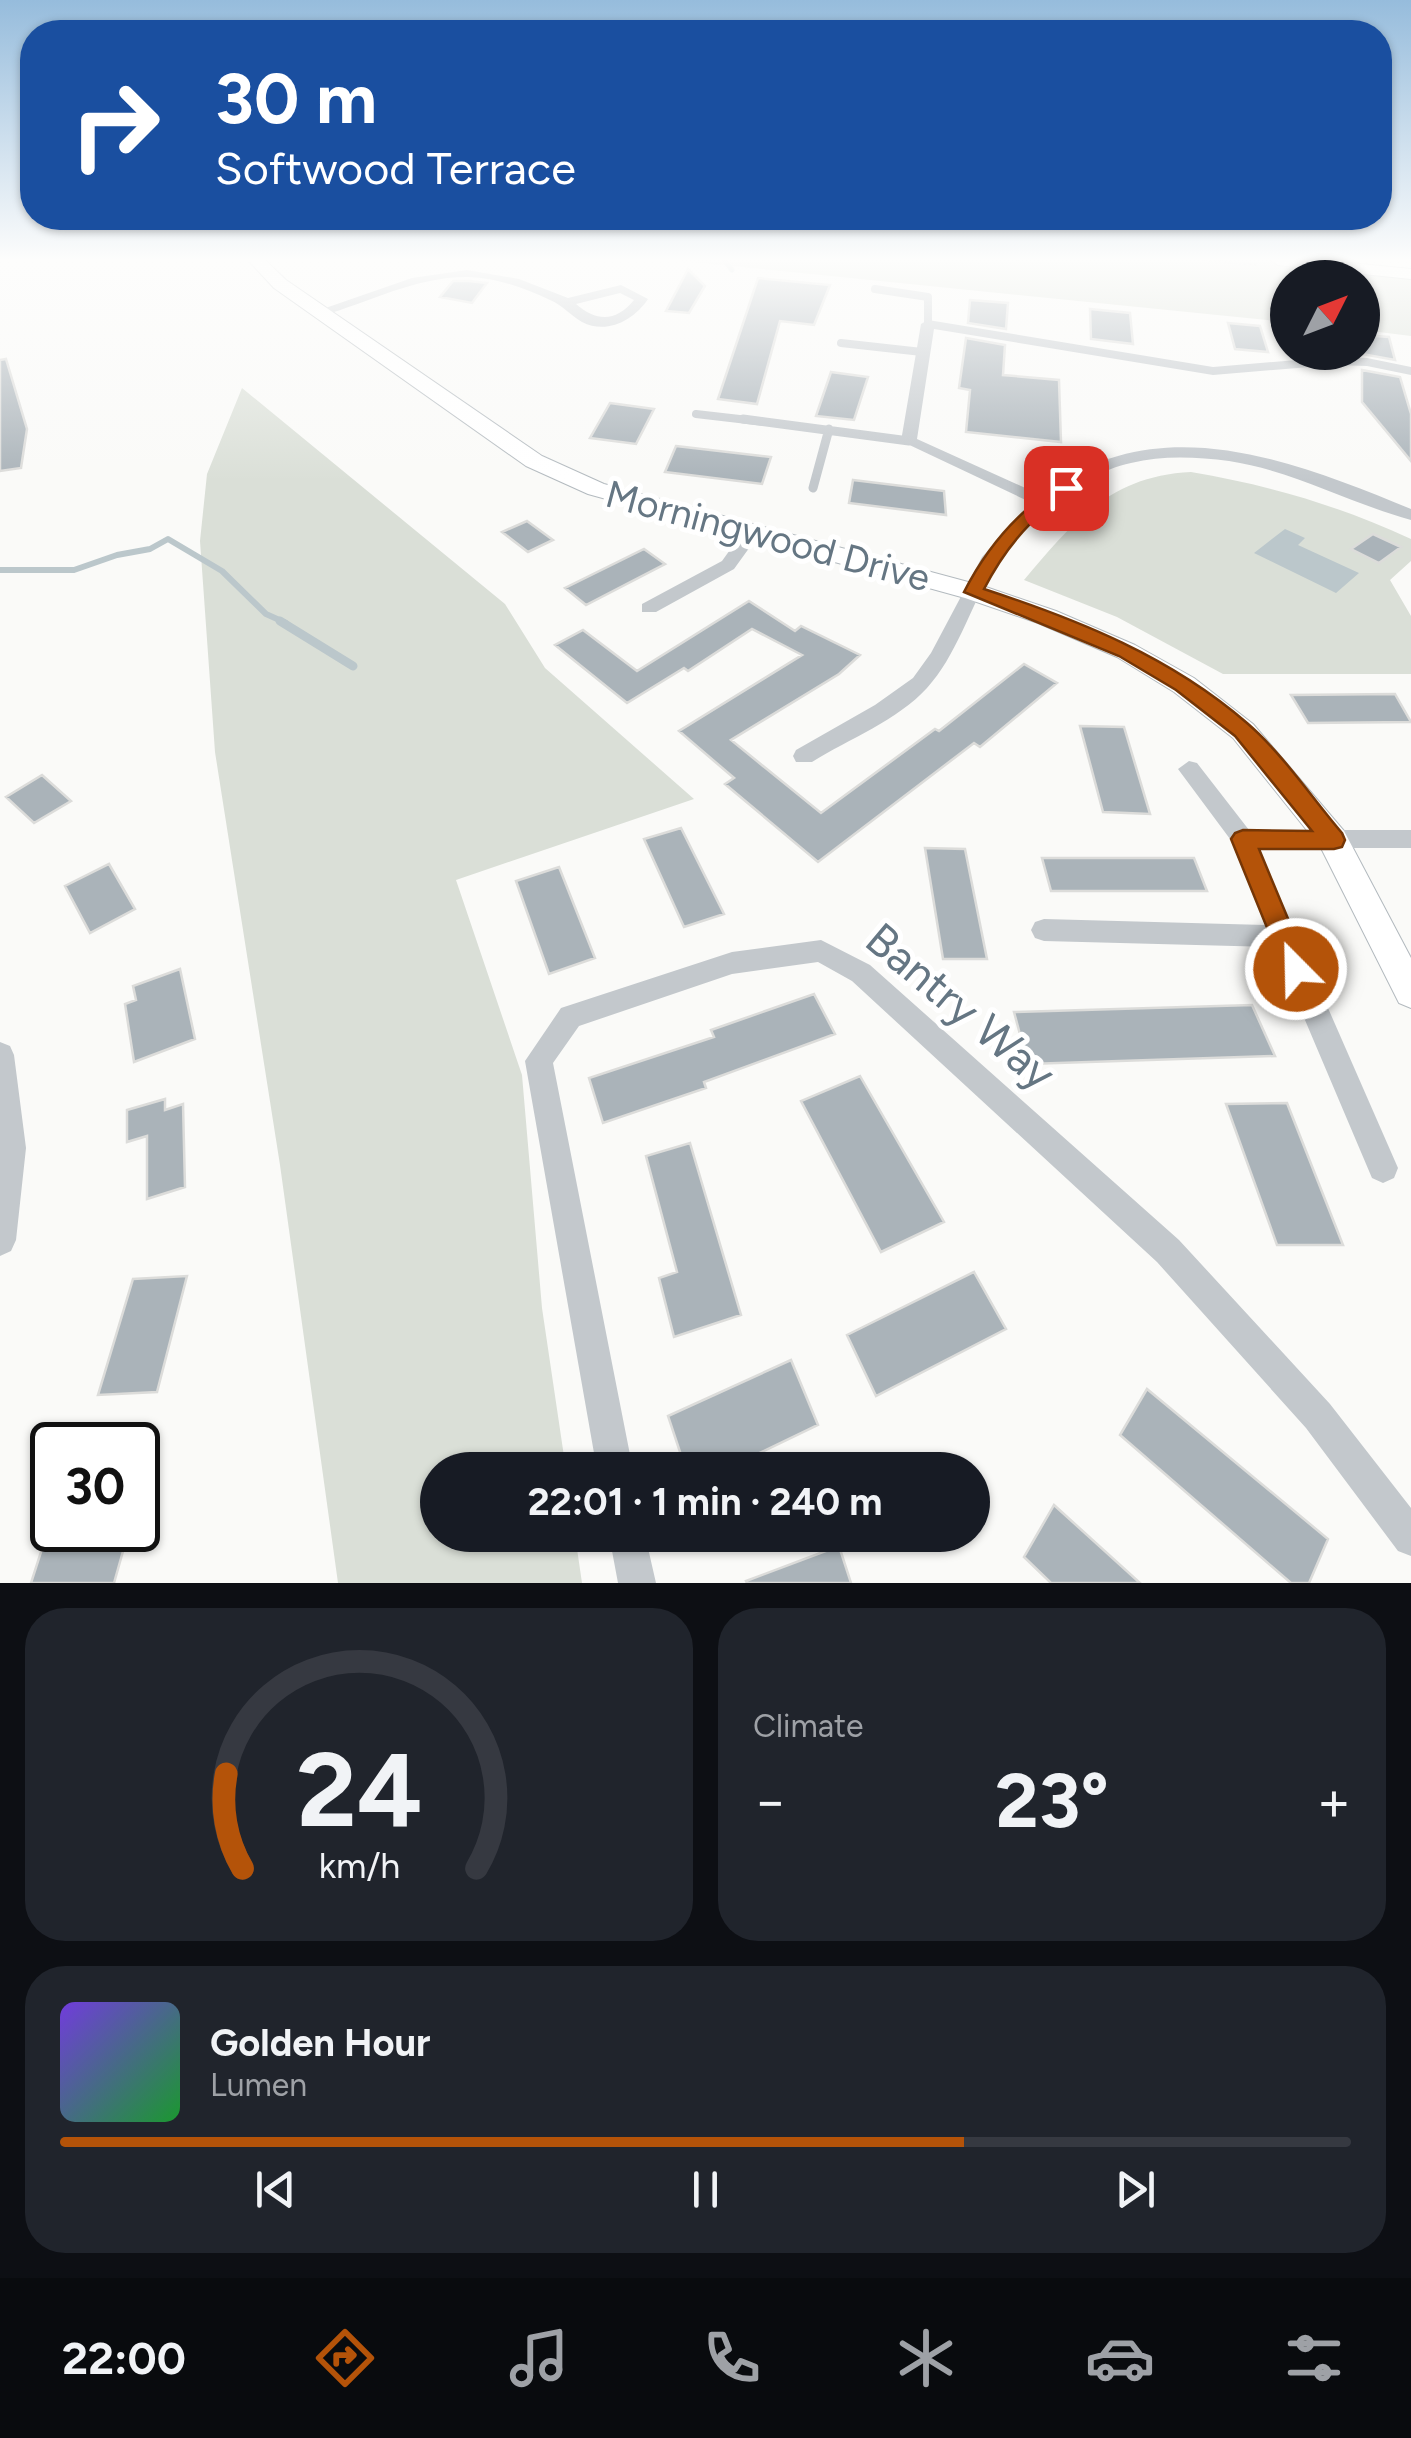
<!DOCTYPE html>
<html lang="en">
<head>
<meta charset="utf-8">
<style>
	body { margin:0; font-family:Figtree,sans-serif; background:#20242c; color:#f1f3f6; height:100vh; display:flex; flex-direction:column; font-size:38px; white-space:nowrap }
	* { box-sizing:border-box; margin:0 }
	p { font-size:32px; color:#9ea1a6 }
	.icon { flex:none; width:55px; height:55px; fill:none; stroke:currentColor; stroke-width:2; stroke-linecap:round; stroke-linejoin:round }
	.map { position:relative; height:1583px; overflow:hidden }
	.sheet { display:flex; flex-direction:column; gap:25px; padding:25px; background:#0d0f14; flex:1 }
	.sheet>* { flex:none }
	.hud { position:absolute; left:20px; top:20px; width:1372px; height:210px; border-radius:40px; box-shadow:0 2px 8px #0004; background:#1a4fa0; color:#fff; overflow:hidden }
	.needle { width:65px; rotate:48deg }
	.controls { position:absolute; left:1270px; top:260px; display:grid; gap:20px }
	.controls a { display:grid; place-items:center; width:110px; height:110px; border-radius:50%; background:#171b24; box-shadow:0 2px 8px #0004; font-size:50px }
	.speed { position:absolute; left:30px; top:1422px; display:flex; gap:20px; font-size:50px; font-weight:700; text-align:center }
	.speed>* { display:grid; place-content:center; width:130px; height:130px; border-radius:50%; background:#171b24; box-shadow:0 2px 8px #0004; line-height:1 }
	.speed .limit { border:5px solid #111; border-radius:15px; background:#fff; color:#111 }
	.pin { position:absolute; display:grid; place-items:center; width:85px; height:85px; color:#fff; margin:-42px; border-radius:20px; box-shadow:0 5px 15px #0006 }
	.me { position:absolute; width:110px; margin:-55px; rotate:337deg; stroke-linejoin:round; filter:drop-shadow(0 0 8px #0008) }
	.turn { display:flex; align-items:center; gap:35px; height:210px; padding:0 30px; font-size:45px }
	.turn .icon { width:130px; height:130px; stroke-width:2.5 }
	.turn b { display:block; font-size:70px; line-height:85px }
	.big { font-size:75px; font-weight:700; line-height:1.1 }
	.sheet .card { flex:1; display:flex; flex-direction:column; justify-content:center; gap:15px; min-width:0; padding:0 35px; border-radius:40px; background:#20242c }
	.sheet .dial { align-items:center; gap:0 }
	.dial svg { height:260px; overflow:visible; fill:none; stroke:#363941; stroke-width:7; stroke-linecap:round; text-anchor:middle }
	.dial text { fill:#f1f3f6; stroke:none }
	.song { display:flex; align-items:center; gap:30px }
	.cover { width:120px; height:120px; border-radius:15px; background:linear-gradient(135deg,hsl(260 70% 55%),hsl(130 70% 35%)) }
	.played { height:10px; border-radius:5px; background:linear-gradient(90deg,#b45309 70%,#363941 70%) }
	.keys { display:flex; justify-content:space-around; direction:ltr }
	.heat { display:flex; justify-content:space-between; align-items:center; font-size:55px; direction:ltr }
	.sheet .tiles { flex:1; display:grid; gap:25px; grid-template-columns:1fr 1fr }
	.card:last-child { grid-column:span 2 }
	.trip { position:absolute; left:420px; top:1452px; width:570px; height:100px; border-radius:50px; background:#171b24; box-shadow:0 2px 8px #0004; font-weight:700; line-height:100px; text-align:center }
	.menu { display:flex; height:160px; justify-content:space-around; align-items:center; background:#090b0e; color:#9ea1a6 }
	.menu .icon { width:70px; height:70px }
	.menu .on { color:#b45309 }
	.menu b { font-size:45px; color:#f1f3f6 }
	.map>svg:first-child { display:block }
</style>
</head>
<body>
<div class="map">
<svg width="1411" height="1583" viewBox="0 0 1411 1583">
	<rect width="100%" height="100%" fill="#fafaf8"/>
	<path fill="#dadfd7" d="M 672,260 L 1278,260 L 1411,274 L 1411,336 L 1363,330 L 1362,278 L 1288,278 L 1287,322 Z
		M 242,388 L 505,604 L 545,668 L 694,799 L 456,880 L 522,1075 L 542,1308 L 566,1470 L 438,1470 L 438,1535 L 575,1535 L 582,1583 L 338,1583 L 280,1165 L 215,752 L 200,541 L 207,474 Z
		M 1191,472 C 1272,486 1337,505 1411,539 L 1411,561 L 1390,580 L 1411,616 L 1411,674 L 1223,674 L 1117,617 L 1024,580 C 1074,521 1110,476 1191,472 Z"/>
	<path fill="#bbc7cb" d="M 1285,529 L 1305,538 L 1298,545 L 1359,573 L 1336,593 L 1254,553 Z"/>
	<g fill="none" stroke-linecap="round" stroke-linejoin="round">
		<path stroke="#bbc7cb" stroke-width="5" d="M 724,260 L 732,270"/>
		<path stroke="#bbc7cb" stroke-width="6" d="M 0,570 L 74,570 L 117,555 L 150,549 L 168,539 L 222,571 L 266,614 L 286,623"/>
		<path stroke="#bbc7cb" stroke-width="9" d="M 280,621 L 353,666"/>
	</g>
	<path fill="#aab3b9" stroke="#dcdcda" stroke-width="2.5" d="M 688,269 L 705,286 L 689,313 L 666,311 Z
		M 758,278 L 830,285 L 814,325 L 780,321 L 757,404 L 718,399 Z
		M 453,281 L 469,281 L 487,283 L 472,303 L 440,297 Z
		M 970,300 L 1008,303 L 1006,329 L 968,323 Z
		M 1090,309 L 1130,313 L 1133,344 L 1091,339 Z
		M 1228,323 L 1260,326 L 1268,352 L 1235,349 Z
		M 1362,335 L 1389,337 L 1395,360 L 1362,354 Z
		M 966,338 L 1005,345 L 1003,375 L 1059,380 L 1061,442 L 966,432 L 970,390 L 959,388 Z
		M 6,359 L 27,429 L 21,468 L 0,471 L 0,360 Z
		M 1362,370 L 1400,377 L 1411,414 L 1411,461 L 1362,402 Z
		M 831,372 L 868,377 L 854,420 L 816,416 Z
		M 610,403 L 654,409 L 636,444 L 590,438 Z
		M 676,446 L 771,457 L 762,484 L 665,472 Z
		M 853,480 L 944,491 L 946,515 L 849,503 Z
		M 527,521 L 553,540 L 528,552 L 502,532 Z
		M 1373,534 L 1401,547 L 1379,563 L 1351,549 Z
		M 644,549 L 665,564 L 586,605 L 565,588 Z
		M 749,601 L 795,631 L 801,626 L 860,655 L 839,674 L 731,740 L 821,813 L 935,729 L 939,731 L 1024,664 L 1057,683 L 980,747 L 974,743 L 818,862 L 725,784 L 734,778 L 679,731 L 802,655 L 752,629 L 688,671 L 684,668 L 627,703 L 555,645 L 583,630 L 637,671 Z
		M 1395,694 L 1411,722 L 1308,723 L 1291,695 Z
		M 1080,726 L 1124,727 L 1150,814 L 1103,812 Z
		M 42,775 L 71,801 L 34,823 L 6,797 Z
		M 681,828 L 724,914 L 684,927 L 644,839 Z
		M 925,848 L 965,849 L 987,959 L 943,959 Z
		M 1042,858 L 1194,858 L 1207,891 L 1051,891 Z
		M 109,864 L 135,909 L 90,933 L 65,886 Z
		M 559,867 L 595,958 L 549,974 L 516,881 Z
		M 180,969 L 195,1039 L 134,1062 L 125,1004 L 136,1000 L 133,986 Z
		M 814,994 L 835,1034 L 704,1082 L 706,1088 L 603,1123 L 589,1078 L 714,1037 L 711,1030 Z
		M 1252,1005 L 1275,1056 L 1028,1064 L 1014,1012 Z
		M 860,1076 L 944,1222 L 881,1252 L 801,1101 Z
		M 165,1099 L 165,1110 L 183,1104 L 185,1187 L 147,1199 L 147,1136 L 127,1142 L 127,1110 Z
		M 1287,1103 L 1343,1245 L 1277,1245 L 1226,1104 Z
		M 690,1143 L 741,1315 L 674,1337 L 659,1278 L 677,1272 L 646,1156 Z
		M 974,1272 L 1006,1329 L 876,1396 L 847,1335 Z
		M 187,1276 L 157,1392 L 98,1395 L 133,1279 Z
		M 791,1360 L 818,1425 L 724,1470 L 686,1470 L 668,1416 Z
		M 1147,1389 L 1328,1539 L 1309,1583 L 1291,1583 L 1120,1435 Z
		M 1054,1505 L 1140,1583 L 1051,1583 L 1024,1557 Z
		M 48,1530 L 129,1530 L 114,1583 L 31,1583 Z
		M 839,1546 L 851,1583 L 747,1583 L 746,1581 Z"/>
	<g fill="none" stroke-linecap="round" stroke-linejoin="round">
		<defs>
			<path id="secondary" d="M 248,260 L 265,260 L 286,280 L 542,456 L 604,484 L 983,586 L 1056,611 L 1135,645 L 1194,678 L 1253,724 L 1344,831 L 1411,958 L 1411,1008 L 1399,1003 L 1321,848 L 1233,738 L 1174,692 L 1117,657 L 1038,623 L 965,598 L 588,494 L 526,466 L 274,288 Z
				M 1270,260 L 1321,260 L 1411,269 L 1411,279 L 1278,265 Z"/>
		</defs>
		<use href="#secondary" stroke="#b3babf" stroke-width="2"/>
		<path stroke="#bbbfc2" stroke-width="2.5" stroke-dasharray="2.5 2.5" stroke-linecap="butt" d="M 1204,260 L 1259,265"/>
		<path stroke="#c3c8cc" stroke-width="8" d="M 875,289 L 928,297 L 928,324
			M 841,343 L 922,352
			M 696,414 L 765,422"/>
		<path stroke="#c3c8cc" stroke-width="9" d="M 743,419 L 909,441
			M 813,488 L 829,429"/>
		<path fill="#c3c8cc" fill-rule="evenodd" d="M 467,270 L 519,279 L 568,298 L 621,285 L 648,299 C 634,320 607,335 582,322 C 570,315 562,305 550,300 C 525,288 497,278 469,277 C 417,276 370,302 321,316 L 314,312 L 412,278 ZM 620,293 L 634,300 C 616,322 597,322 576,304 Z
			M 928,320 L 1213,367 L 1334,357 L 1367,358 L 1411,367 L 1411,375 L 1367,366 L 1334,365 L 1213,375 L 934,329 L 917,439 L 1043,496 C 1066,480 1091,463 1118,456 C 1215,428 1322,473 1411,509 L 1411,520 C 1349,503 1294,471 1229,461 C 1197,457 1163,455 1131,463 C 1078,474 1015,528 990,574 C 969,611 956,656 927,688 C 898,720 849,739 812,762 L 796,762 L 793,756 L 796,750 L 875,705 L 913,678 L 931,653 L 982,557 L 1032,503 L 901,441 L 921,324 Z
			M 751,528 L 760,533 L 734,569 L 656,612 L 642,612 L 642,604 L 722,561 L 745,529 Z
			M 1189,761 L 1197,763 L 1249,830 L 1411,830 L 1411,848 L 1258,848 L 1398,1168 L 1394,1178 L 1383,1183 L 1372,1178 L 1274,947 L 1044,941 L 1035,938 L 1031,930 L 1035,922 L 1044,919 L 1265,925 L 1233,843 L 1178,769 Z
			M 821,940 L 870,965 L 1179,1240 L 1330,1404 L 1411,1508 L 1411,1556 L 1398,1551 L 1306,1428 L 1157,1262 L 852,981 L 818,962 L 732,974 L 579,1026 L 553,1063 L 633,1470 L 597,1470 L 525,1061 L 561,1008 L 732,952 Z
			M 0,1042 L 10,1046 L 14,1055 L 26,1148 L 16,1240 L 11,1251 L 0,1256 Z
			M 609,1535 L 645,1535 L 656,1583 L 618,1583 Z"/>
		<use href="#secondary" fill="#fff" fill-rule="evenodd"/>
	</g>
	<linearGradient id="sky" x2="0" y2="1"><stop stop-color="#96bcdc"/><stop offset="0.54" stop-color="#fdfdfc"/><stop offset="1" stop-color="#fdfdfc" stop-opacity="0"/></linearGradient>
	<rect width="1411" height="481" fill="url(#sky)"/>
	<path fill="#b45309" stroke="#753606" stroke-width="2.5" d="M 1061,484 L 1075,488 C 1067,496 1057,500 1049,507 C 1021,529 1000,558 984,589 C 1079,620 1171,657 1247,723 C 1283,754 1312,798 1342,833 L 1345,840 L 1342,847 L 1334,849 L 1259,849 L 1309,969 L 1306,977 L 1296,981 L 1287,977 L 1231,839 L 1235,833 L 1243,830 L 1312,831 L 1235,736 L 1176,690 L 1119,656 L 964,592 C 987,547 1017,511 1061,484 Z"/>
	<g text-anchor="middle" dominant-baseline="central" stroke-width="10" stroke-linejoin="round" paint-order="stroke">
		<g font-size="38" fill="#657683" stroke="#fff">
			<text transform="translate(768 536) rotate(15)">Morningwood Drive</text>
		</g>
		<g font-size="45" fill="#657683" stroke="#fff">
			<text transform="translate(961 1006) rotate(40)">Bantry Way</text>
		</g>
	</g>
</svg>
<div class="controls">
<a><svg class="needle" viewBox="-14 -14 28 28"><path d="M0-13l5 13h-10z" fill="#e53935"/><path d="M0 13l5-13h-10z" fill="#9ea1a6"/></svg></a>
</div>
<div class="speed"><div class="limit">30</div></div>
<div class="pin" style="left:1066px;top:488px;background:#d93025"><svg class="icon" aria-label="arrive" viewBox="0 0 24 24"><path d="M6 21V4h12l-3 4 3 4H6"/></svg></div>
<svg class="me" style="left:1296px;top:969px" viewBox="-20 -20 40 40"><circle r="17" fill="#b45309" stroke="#fff" stroke-width="3"/><path d="M0-11L8 9 0 5-8 9z" fill="#fff"/></svg>
<div class="trip">22:01 · 1 min · 240 m</div>
<div class="hud">
<div class="turn"><svg class="icon" aria-label="right" viewBox="0 0 24 24"><path d="M7 20v-9h11M14 6l5 5-5 5"/></svg><div><b>30 m</b>Softwood Terrace</div></div>
</div>
</div>
<section class="sheet">
<div class="tiles">
<div class="card dial"><svg viewBox="0 0 100 80">
<path d="M14 69A42 42 0 1 1 86 69"/>
<path d="M14 69A42 42 0 0 1 9 40" stroke="#b45309"/>
<text x="50" y="56" font-size="32" font-weight="700">24</text>
<text x="50" y="72" font-size="11">km/h</text>
</svg></div>
<div class="card"><p>Climate</p>
<div class="heat"><a>−</a><b class="big">23°</b><a>+</a></div>
</div>
<div class="card">
<div class="song"><i class="cover"></i><div><b>Golden Hour</b><p>Lumen</p></div></div>
<div class="played"></div>
<div class="keys"><svg class="icon" aria-label="previous" viewBox="0 0 24 24"><path d="M18 5L8 12l10 7zM5 5v14"/></svg><svg class="icon" aria-label="pause" viewBox="0 0 24 24"><path d="M8 5v14M16 5v14"/></svg><svg class="icon" aria-label="next" viewBox="0 0 24 24"><path d="M6 5l10 7-10 7zM19 5v14"/></svg></div>
</div>
</div>
</section>
<nav class="menu">
<b>22:00</b>
<svg class="icon on" aria-label="directions" viewBox="0 0 24 24"><path d="M12 3l9 9-9 9-9-9zM9 14v-3h6M13 9l2 2-2 2"/></svg>
<svg class="icon" aria-label="music" viewBox="0 0 24 24"><path d="M9 18V5l10-2v13"/><circle cx="6" cy="18" r="3"/><circle cx="16" cy="16" r="3"/></svg>
<svg class="icon" aria-label="phone" viewBox="0 0 24 24"><path d="M5 4h4l2 5-3 2q2 4 5 5l2-3 5 2v4C11 20 4 13 5 4z"/></svg>
<svg class="icon" aria-label="climate" viewBox="0 0 24 24"><path d="M12 3v18M4 7l16 10M4 17L20 7"/></svg>
<svg class="icon" aria-label="car" viewBox="0 0 24 24"><path d="M5 17H2v-5l4-1 3-4h7l3 4 3 1v5h-3M9 17h6M6 11h13"/><circle cx="7" cy="17" r="2"/><circle cx="17" cy="17" r="2"/></svg>
<svg class="icon" aria-label="filters" viewBox="0 0 24 24"><path d="M4 7h16M4 17h16"/><circle cx="9" cy="7" r="2"/><circle cx="15" cy="17" r="2"/></svg>
</nav>
</body>
</html>
